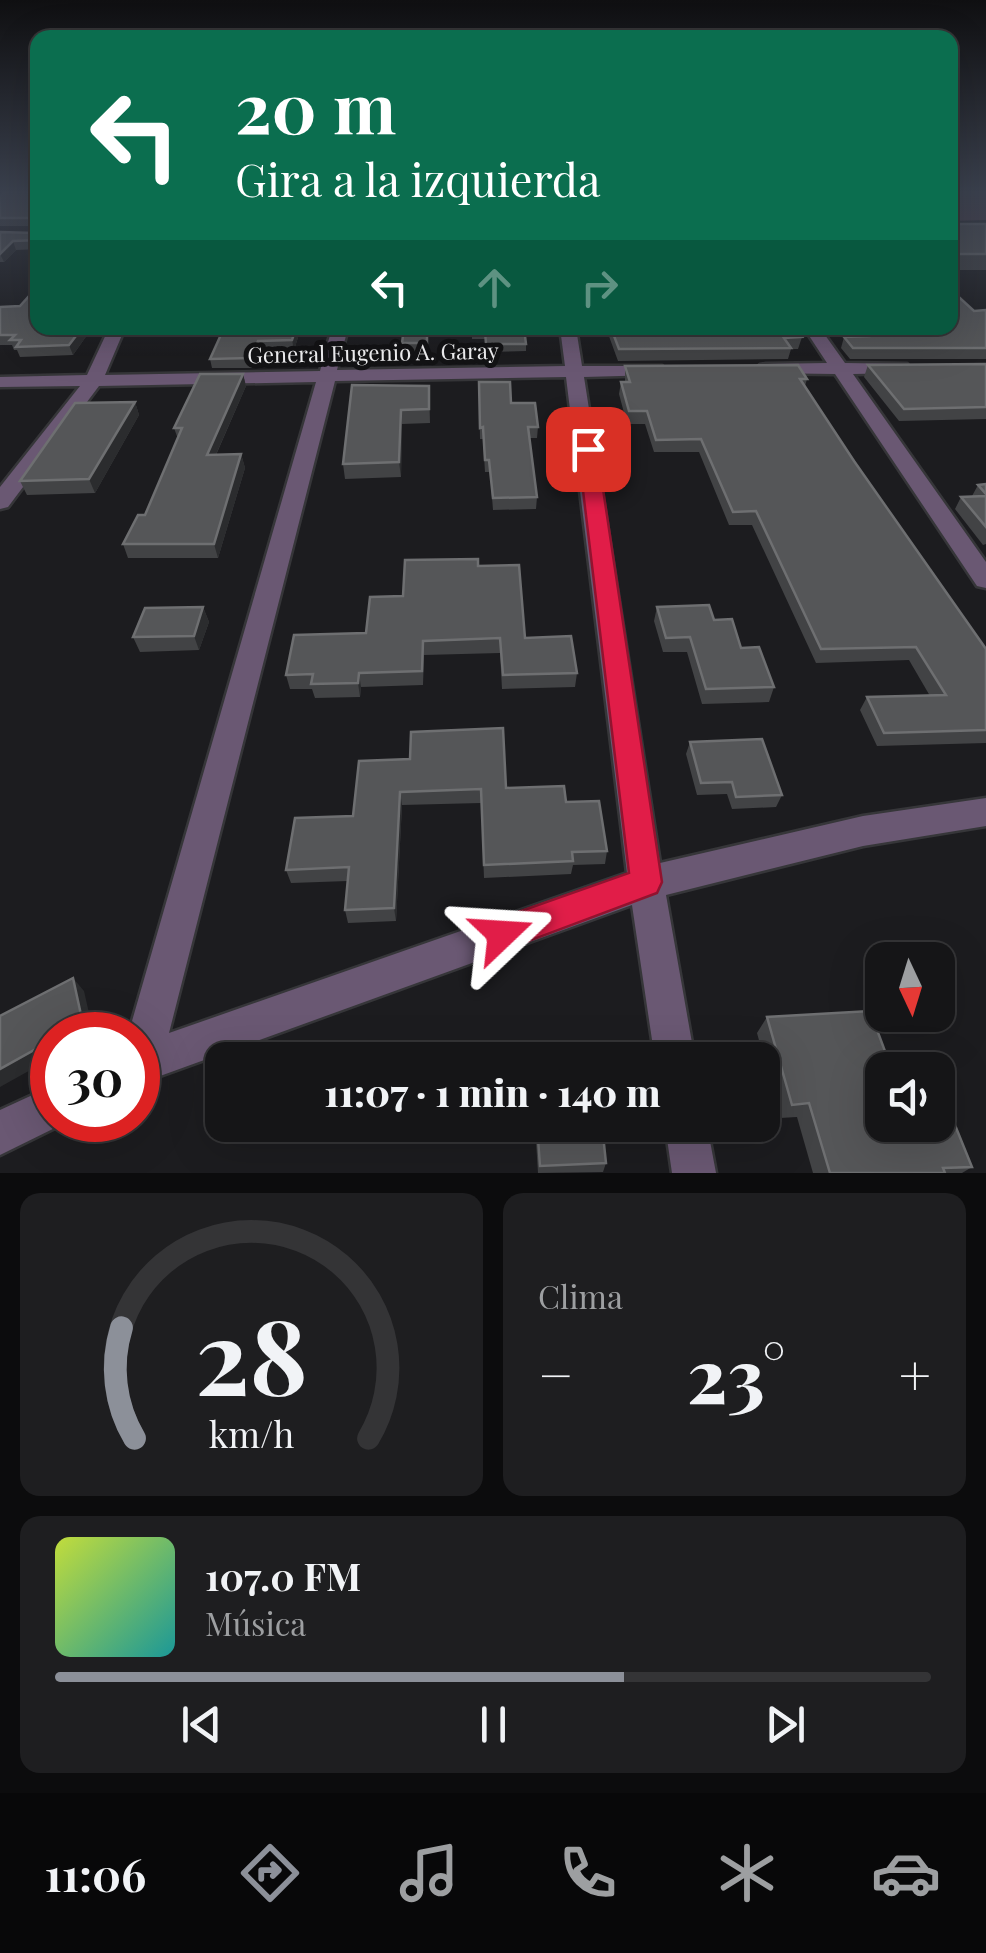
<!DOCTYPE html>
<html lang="es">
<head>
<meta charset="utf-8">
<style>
	body { margin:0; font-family:"Playfair Display",serif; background:#1e1e20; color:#f1f3f6; height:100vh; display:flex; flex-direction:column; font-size:38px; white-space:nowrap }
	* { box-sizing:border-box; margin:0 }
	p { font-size:32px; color:#9d9fa1 }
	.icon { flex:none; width:55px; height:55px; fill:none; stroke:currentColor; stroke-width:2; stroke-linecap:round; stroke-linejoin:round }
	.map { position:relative; height:1173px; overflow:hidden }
	.sheet { display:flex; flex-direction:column; gap:20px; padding:20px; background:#0c0c0d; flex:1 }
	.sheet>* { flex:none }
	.guide { position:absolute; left:30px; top:30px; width:928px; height:305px; border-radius:20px; box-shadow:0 10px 40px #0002,0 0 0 2px #343436; background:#0b6e4f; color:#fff; overflow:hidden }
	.needle { width:65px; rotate:176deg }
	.buttons { position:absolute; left:865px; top:942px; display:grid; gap:20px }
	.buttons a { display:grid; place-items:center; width:90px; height:90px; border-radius:20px; background:#151517; box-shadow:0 10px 40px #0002,0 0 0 2px #343436; font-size:50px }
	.speed { position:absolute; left:30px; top:1012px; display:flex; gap:20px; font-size:50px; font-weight:700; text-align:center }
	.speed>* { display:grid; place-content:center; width:130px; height:130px; border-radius:50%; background:#151517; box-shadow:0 10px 40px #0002,0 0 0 2px #343436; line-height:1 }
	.speed .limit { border:15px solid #d22; background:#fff; color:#111 }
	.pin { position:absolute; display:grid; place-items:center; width:85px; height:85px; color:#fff; margin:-42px; border-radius:20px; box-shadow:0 5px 15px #0006 }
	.me { position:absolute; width:110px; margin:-55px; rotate:70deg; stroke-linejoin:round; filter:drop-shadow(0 0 8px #0008) }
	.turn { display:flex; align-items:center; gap:35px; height:210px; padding:0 40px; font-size:45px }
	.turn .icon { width:130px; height:130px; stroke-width:2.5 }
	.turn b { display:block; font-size:70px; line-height:85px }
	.lanes { display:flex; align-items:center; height:95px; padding:0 40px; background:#0003; justify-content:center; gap:50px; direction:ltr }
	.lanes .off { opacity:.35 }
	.big { font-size:75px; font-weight:800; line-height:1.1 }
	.sheet .card { flex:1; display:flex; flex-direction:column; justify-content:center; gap:15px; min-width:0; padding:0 35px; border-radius:20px; background:#1e1e20 }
	.sheet .dial { align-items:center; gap:0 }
	.dial svg { height:260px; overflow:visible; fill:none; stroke:#343436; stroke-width:7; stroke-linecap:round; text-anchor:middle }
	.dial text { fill:#f1f3f6; stroke:none }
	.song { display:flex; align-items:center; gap:30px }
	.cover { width:120px; height:120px; border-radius:15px; background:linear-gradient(135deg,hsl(70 70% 55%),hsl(180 70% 35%)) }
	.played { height:10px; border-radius:5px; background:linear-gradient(90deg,#8c9099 65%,#343436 65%) }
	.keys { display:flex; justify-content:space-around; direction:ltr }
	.heat { display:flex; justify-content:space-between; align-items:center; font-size:55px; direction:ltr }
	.sheet .tiles { flex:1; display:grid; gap:20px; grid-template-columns:1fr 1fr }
	.card:last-child { grid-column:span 2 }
	.trip { position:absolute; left:205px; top:1042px; width:575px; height:100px; border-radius:20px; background:#151517; box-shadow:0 10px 40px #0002,0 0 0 2px #343436; font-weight:800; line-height:100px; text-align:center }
	.dock { display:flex; height:160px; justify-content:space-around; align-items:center; background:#080809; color:#9d9fa1 }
	.dock .icon { width:70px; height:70px }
	.dock .active { color:#8c9099 }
	.dock b { font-size:45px; color:#f1f3f6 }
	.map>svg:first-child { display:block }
</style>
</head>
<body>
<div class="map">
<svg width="986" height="1173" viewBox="0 0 986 1173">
	<rect width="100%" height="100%" fill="#1c1c1f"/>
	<path fill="#523b49" d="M 950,191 L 986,191 L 986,220 L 950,221 Z"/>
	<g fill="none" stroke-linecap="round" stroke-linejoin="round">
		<defs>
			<path id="minor" d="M 109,328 L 125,328 L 105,375 L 320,371 L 332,328 L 348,328 L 337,370 L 565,366 L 560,328 L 576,328 L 582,366 L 662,366 L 662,374 L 656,375 L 584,377 L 660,863 L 863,816 L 986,798 L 986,826 L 863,846 L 666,895 L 695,1060 L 655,1060 L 632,905 L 138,1084 L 138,1035 L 128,1035 L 316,382 L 99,386 L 8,507 L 0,509 L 0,487 L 80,386 L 0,387 L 0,377 L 87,375 ZM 566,377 L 627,873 L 169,1033 L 335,381 Z
				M 804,328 L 820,328 L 845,363 L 907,364 L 910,368 L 901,373 L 853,374 L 986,562 L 986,588 L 977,586 L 835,374 L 760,373 L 760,365 L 766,364 L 827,363 Z
				M 52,1086 L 52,1120 L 67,1122 L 0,1155 L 0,1110 Z
				M 665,1125 L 707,1125 L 716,1173 L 672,1173 Z"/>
		</defs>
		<use href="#minor" stroke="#363639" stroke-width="5"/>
		<use href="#minor" fill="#6a5873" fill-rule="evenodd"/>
	</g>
	<path fill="#424345" d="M 38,191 L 38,249 L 16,250 L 4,262 L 0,262 L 0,232 L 35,233 L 37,226 L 0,226 L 0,196 Z
		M 950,224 L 986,224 L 986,270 L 950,270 Z
		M 20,306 L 92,328 L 73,355 L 20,357 L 17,350 L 14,350 L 12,345 L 0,345 L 0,307 Z
		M 986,310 L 986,359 L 850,359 L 841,348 L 844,337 L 855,337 L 848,328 L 950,328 L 974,311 Z
		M 224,328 L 301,328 L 294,350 L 260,350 L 253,368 L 212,368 L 210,359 Z
		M 428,328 L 427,352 L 403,352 L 402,343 Z
		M 472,328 L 526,344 L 526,351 L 486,352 L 485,339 L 472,339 Z
		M 606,328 L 795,328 L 802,337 L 798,349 L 791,349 L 788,359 L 618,361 Z
		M 986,364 L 986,419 L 899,421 L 864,377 L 868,365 Z
		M 625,366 L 807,379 L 805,386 L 854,461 L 986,649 L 986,743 L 877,746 L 860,710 L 867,697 L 930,696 L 909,660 L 816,663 L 752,525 L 729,525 L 699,452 L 654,452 L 645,424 L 627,424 L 619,394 L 621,382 L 625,382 Z
		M 243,374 L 246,386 L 216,455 L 241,454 L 245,468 L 218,558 L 128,558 L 123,544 L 145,515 L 178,439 L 174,428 Z
		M 479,382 L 511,403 L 538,427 L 537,438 L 529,438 L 537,497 L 536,509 L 493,510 L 490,472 L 485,472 L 483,439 L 480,439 Z
		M 352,385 L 429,386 L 430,423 L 402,424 L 401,477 L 345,479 L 343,464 Z
		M 135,402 L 139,415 L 95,493 L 27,495 L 20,481 Z
		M 986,484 L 986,544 L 983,545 L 955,509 L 961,497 L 972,496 L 978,485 Z
		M 478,566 L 525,638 L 577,673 L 575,687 L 502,689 L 500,653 L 424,655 L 423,685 L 361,687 L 360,697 L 315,698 L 312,689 L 290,689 L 286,675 L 366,633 L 403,596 Z
		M 203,607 L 209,622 L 199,650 L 140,652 L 133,637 Z
		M 657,607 L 714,620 L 741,648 L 774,687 L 769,702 L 702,704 L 687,652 L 663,652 L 654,621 Z
		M 690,742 L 782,795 L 776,807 L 732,809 L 727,794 L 697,795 L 686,754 Z
		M 359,761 L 506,788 L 566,802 L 607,851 L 605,864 L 573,865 L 571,874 L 484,878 L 481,803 L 402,805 L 396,921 L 348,923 L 345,910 L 348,881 L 291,883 L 286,870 L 353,816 Z
		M 767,1017 L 882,1070 L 972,1167 L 962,1173 L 813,1173 L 797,1117 L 780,1118 L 757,1033 Z
		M 535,1125 L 602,1125 L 606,1163 L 603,1172 L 538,1173 Z"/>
	<path fill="#2b2c2e" d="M 13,241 L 16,250 L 4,262 L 0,254 Z
		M 82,328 L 92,328 L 73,355 L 69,345 Z
		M 296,328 L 301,328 L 294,350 L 292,340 Z
		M 258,341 L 260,350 L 253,368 L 251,358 Z
		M 243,374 L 246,386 L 210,468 L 207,455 Z
		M 135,402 L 139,415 L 95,493 L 89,479 Z
		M 401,410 L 402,424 L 401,477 L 399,462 Z
		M 241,454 L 245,468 L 218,558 L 214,544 Z
		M 203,607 L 209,622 L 199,650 L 194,636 Z
		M 359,673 L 361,687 L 360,697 L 358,683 Z
		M 400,792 L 402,805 L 396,921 L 394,908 Z
		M 73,978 L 84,991 L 94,1035 L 63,1035 Z
		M 52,1040 L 52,1058 L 0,1087 L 0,1069 Z"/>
	<path fill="#555658" stroke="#6e6f71" stroke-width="2.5" d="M 8,191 L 38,191 L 38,221 L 35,218 L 0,218 L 0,196 Z
		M 950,224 L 986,224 L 986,254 L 951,254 Z
		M 38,225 L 38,240 L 13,241 L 0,254 L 0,232 L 35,233 Z
		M 38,286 L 38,328 L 82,328 L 69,345 L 16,347 L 21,340 L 10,340 L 15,335 L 0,335 L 0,307 L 20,306 Z
		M 950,289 L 974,311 L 986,310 L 986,348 L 853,348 L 844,337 L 868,336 L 861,328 L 950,328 Z
		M 224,328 L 296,328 L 292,340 L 258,341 L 251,358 L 210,359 Z
		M 404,328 L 427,328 L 427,343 L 402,343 Z
		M 472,328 L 524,328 L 526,344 L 486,344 L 485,331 L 472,332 Z
		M 611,328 L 795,328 L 802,337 L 784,338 L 791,348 L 619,349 Z
		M 986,364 L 986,407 L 904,409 L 868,365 Z
		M 798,365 L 807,379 L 800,379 L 854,461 L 986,649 L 986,730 L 884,733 L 867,697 L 946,695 L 916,647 L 821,649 L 756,511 L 733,512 L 701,439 L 656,440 L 647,411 L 629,411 L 621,382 L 630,382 L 625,366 Z
		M 200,374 L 243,374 L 207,455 L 241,454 L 214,544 L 123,544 L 138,515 L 145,515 L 182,428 L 174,428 Z
		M 479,382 L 510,382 L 511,403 L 535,403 L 538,427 L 528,427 L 537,497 L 493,498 L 489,460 L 485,460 L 483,427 L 480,428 Z
		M 352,385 L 429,386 L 429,409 L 401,410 L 399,462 L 343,464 Z
		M 135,402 L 89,479 L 20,481 L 75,403 Z
		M 986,484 L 986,494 L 978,485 Z
		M 986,496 L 986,527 L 961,497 Z
		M 478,559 L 478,566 L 519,565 L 525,638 L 571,636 L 577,673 L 503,675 L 500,638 L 423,641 L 422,671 L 359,673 L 358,683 L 311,684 L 313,674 L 286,675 L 294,635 L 366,633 L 370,597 L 403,596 L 405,560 Z
		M 709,605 L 714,620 L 732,619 L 741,648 L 759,647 L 774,687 L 706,689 L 690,637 L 666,638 L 657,607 Z
		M 203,607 L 194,636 L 133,637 L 145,608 Z
		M 503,728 L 506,788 L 564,786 L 566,802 L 599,801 L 607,851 L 572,852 L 573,861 L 484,865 L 481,789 L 400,792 L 394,908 L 345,910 L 349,867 L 286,870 L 295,818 L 353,816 L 359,761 L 410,759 L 411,732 Z
		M 762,739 L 782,795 L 736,797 L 732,782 L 701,783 L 690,742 Z
		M 73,978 L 83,1024 L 63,1035 L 52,1035 L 52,1040 L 0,1069 L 0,1016 Z
		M 870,1011 L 892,1070 L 882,1070 L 882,1125 L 938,1125 L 938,1088 L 940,1088 L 972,1167 L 943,1168 L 945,1173 L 830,1173 L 809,1103 L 792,1105 L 767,1017 Z
		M 592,1047 L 594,1060 L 532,1060 L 531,1050 Z
		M 537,1125 L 602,1125 L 606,1163 L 540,1166 Z"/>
	<linearGradient id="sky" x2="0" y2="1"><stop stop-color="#0f0f11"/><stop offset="0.54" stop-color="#3a404d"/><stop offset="1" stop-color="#3a404d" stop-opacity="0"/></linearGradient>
	<rect width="986" height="355" fill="url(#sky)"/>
	<path fill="#e11d48" stroke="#92132f" stroke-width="2.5" d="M 588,444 L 597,449 L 662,882 L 657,893 L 502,951 L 490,946 L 485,934 L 490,922 L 629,873 L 578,449 Z"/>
	<g text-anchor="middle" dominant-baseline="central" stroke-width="10" stroke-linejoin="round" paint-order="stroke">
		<g font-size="22" fill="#f4f4f6" stroke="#131315">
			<text transform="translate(373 352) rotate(-1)">General Eugenio A. Garay</text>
		</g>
	</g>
</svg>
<div class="buttons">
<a><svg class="needle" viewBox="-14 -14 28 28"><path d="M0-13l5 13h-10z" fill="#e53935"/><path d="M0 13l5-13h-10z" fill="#9d9fa1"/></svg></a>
<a><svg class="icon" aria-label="sound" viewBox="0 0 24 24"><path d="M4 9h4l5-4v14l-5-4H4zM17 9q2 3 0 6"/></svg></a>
</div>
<div class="speed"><div class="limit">30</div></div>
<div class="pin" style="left:588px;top:449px;background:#d93025"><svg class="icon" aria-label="arrive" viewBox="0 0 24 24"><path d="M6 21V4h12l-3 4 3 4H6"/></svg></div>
<svg class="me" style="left:502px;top:934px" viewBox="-20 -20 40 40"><path d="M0-17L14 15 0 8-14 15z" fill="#e11d48" stroke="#fff" stroke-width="4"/></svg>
<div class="trip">11:07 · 1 min · 140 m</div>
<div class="guide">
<div class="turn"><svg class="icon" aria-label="left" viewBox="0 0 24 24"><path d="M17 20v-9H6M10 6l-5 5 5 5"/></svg><div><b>20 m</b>Gira a la izquierda</div></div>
<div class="lanes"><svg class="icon" aria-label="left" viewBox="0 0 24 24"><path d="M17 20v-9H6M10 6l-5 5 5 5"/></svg><svg class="icon off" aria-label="ahead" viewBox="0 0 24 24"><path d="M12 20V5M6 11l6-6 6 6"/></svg><svg class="icon off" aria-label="right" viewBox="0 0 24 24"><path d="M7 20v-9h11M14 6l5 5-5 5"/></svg></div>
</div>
</div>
<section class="sheet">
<div class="tiles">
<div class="card dial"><svg viewBox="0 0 100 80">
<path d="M14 69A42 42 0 1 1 86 69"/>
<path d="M14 69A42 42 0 0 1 10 35" stroke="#8c9099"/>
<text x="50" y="56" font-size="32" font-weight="700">28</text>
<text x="50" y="72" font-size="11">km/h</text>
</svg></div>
<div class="card"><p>Clima</p>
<div class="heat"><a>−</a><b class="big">23°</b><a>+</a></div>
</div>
<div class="card">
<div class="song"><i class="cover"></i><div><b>107.0 FM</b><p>Música</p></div></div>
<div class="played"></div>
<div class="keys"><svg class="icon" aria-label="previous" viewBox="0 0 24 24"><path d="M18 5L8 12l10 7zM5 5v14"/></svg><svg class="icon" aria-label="pause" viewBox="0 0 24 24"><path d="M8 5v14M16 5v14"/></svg><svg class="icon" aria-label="next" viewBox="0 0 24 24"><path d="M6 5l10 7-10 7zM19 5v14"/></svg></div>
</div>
</div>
</section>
<nav class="dock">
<b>11:06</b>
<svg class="icon active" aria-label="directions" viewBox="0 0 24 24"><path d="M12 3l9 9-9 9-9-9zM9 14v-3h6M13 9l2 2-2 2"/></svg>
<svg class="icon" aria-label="music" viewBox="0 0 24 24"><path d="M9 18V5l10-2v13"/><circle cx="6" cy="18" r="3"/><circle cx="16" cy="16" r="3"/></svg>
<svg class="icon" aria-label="phone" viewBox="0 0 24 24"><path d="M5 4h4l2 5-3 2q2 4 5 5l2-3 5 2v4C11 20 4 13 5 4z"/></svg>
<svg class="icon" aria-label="climate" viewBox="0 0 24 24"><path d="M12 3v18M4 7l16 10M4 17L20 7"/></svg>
<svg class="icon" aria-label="car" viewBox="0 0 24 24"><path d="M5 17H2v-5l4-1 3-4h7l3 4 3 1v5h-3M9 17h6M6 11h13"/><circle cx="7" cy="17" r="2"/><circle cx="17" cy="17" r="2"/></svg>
</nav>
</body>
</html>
